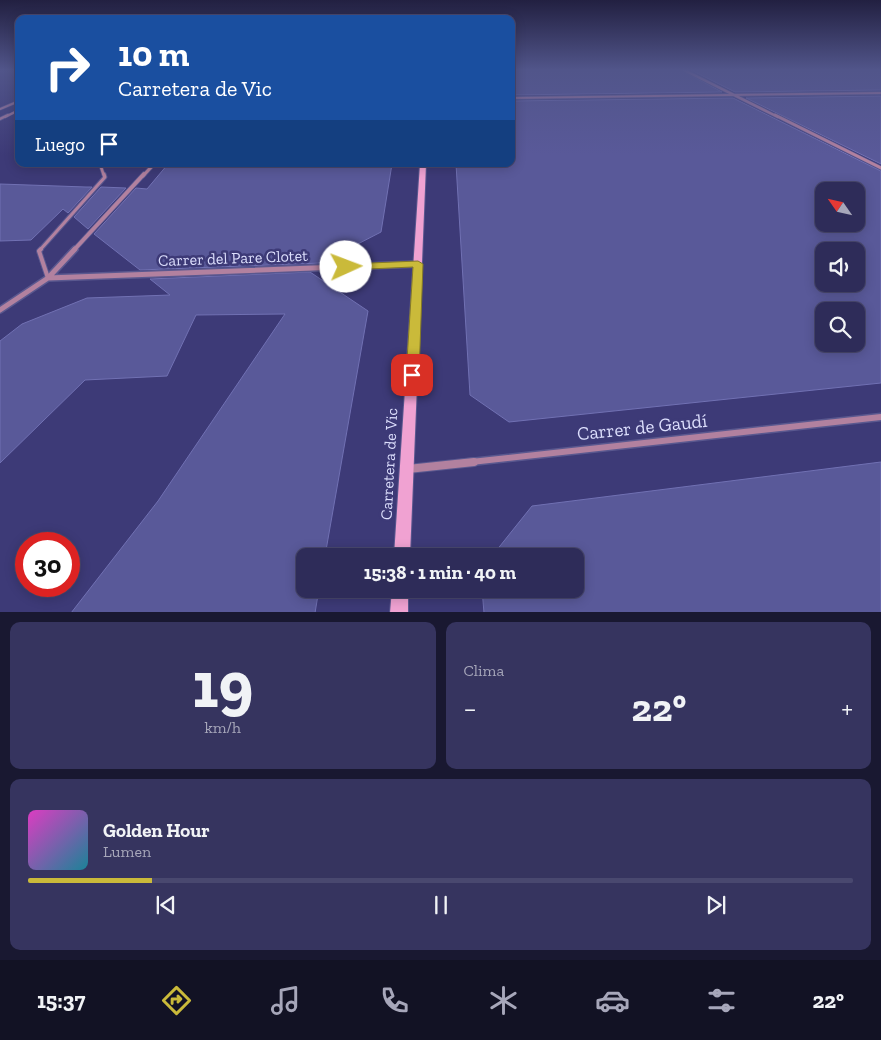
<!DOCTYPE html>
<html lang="es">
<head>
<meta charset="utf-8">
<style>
	body { margin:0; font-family:"Zilla Slab",serif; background:#36345f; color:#f1f3f6; height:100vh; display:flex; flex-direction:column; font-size:19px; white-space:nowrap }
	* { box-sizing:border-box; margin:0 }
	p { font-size:16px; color:#a7a7ba }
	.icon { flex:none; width:28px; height:28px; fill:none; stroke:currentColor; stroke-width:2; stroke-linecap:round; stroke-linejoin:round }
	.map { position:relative; height:612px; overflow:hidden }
	.side { display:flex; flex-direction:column; gap:10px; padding:10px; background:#191831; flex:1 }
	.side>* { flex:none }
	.hud { position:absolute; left:15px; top:15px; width:500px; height:152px; border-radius:10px; box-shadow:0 2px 12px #0003,0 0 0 1px #49486f; background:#1a4fa0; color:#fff; overflow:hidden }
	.needle { width:32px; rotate:304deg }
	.controls { position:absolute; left:815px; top:182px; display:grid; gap:10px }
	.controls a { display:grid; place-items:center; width:50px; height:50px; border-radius:10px; background:#2e2c59; box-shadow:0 2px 12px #0003,0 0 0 1px #49486f; font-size:25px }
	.speed { position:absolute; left:15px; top:532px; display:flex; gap:10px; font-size:25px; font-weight:700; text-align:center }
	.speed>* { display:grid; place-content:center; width:65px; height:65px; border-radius:50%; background:#2e2c59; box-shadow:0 2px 12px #0003,0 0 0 1px #49486f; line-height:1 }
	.speed .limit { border:8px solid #d22; background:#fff; color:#111 }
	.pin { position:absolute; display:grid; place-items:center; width:42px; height:42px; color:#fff; margin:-21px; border-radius:10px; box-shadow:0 2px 8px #0006 }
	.me { position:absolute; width:55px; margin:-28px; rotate:88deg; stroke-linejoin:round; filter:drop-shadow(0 0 4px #0008) }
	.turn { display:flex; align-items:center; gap:18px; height:105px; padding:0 20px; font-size:22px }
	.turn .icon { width:65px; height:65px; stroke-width:2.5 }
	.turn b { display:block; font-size:35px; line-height:42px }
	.then { display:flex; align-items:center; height:48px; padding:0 20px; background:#0003; gap:10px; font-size:19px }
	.big { font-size:38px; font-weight:700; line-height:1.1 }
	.side .tile { flex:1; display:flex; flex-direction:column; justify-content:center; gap:8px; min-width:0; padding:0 18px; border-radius:10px; background:#36345f }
	.side .dial { align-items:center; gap:0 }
	.dial b { font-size:65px; line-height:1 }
	.song { display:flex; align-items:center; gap:15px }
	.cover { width:60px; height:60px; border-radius:8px; background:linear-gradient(135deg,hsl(310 70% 55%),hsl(190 70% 35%)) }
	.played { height:5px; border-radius:2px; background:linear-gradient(90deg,#caba3a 15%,#49486f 15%) }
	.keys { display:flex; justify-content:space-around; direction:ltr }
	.heat { display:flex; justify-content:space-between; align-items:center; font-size:28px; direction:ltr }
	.side .tiles { flex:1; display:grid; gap:10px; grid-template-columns:1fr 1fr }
	.tile:last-child { grid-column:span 2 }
	.trip { position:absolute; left:296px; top:548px; width:288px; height:50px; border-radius:10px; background:#2e2c59; box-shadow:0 2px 12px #0003,0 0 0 1px #49486f; font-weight:700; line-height:50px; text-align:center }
	.dock { display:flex; height:80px; justify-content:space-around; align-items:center; background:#121224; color:#a7a7ba }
	.dock .icon { width:35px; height:35px }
	.dock .on { color:#caba3a }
	.dock b { font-size:22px; color:#f1f3f6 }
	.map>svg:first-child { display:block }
</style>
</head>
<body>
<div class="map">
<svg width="881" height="613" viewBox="0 0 881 613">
	<rect width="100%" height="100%" fill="#3d3a77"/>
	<path fill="#595999" stroke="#7171b3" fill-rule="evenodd" d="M 511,69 L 679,69 L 722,92 L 511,95 Z
		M 689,69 L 881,69 L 881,90 L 735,92 Z
		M 881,96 L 881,164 L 746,98 Z
		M 733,98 L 881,171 L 881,383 L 509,422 L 470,395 L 456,164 L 511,164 L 511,101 ZM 824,191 L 856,191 L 856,224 L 824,224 ZM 824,251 L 856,251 L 856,284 L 824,284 ZM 824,311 L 856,311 L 856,344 L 824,344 Z
		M 168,164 L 392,164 L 381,232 L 321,263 L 140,270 L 94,234 L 136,188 L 147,189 Z
		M 0,184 L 86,187 L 92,187 L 68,213 L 63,209 L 31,240 L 0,241 Z
		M 101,187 L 126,188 L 88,229 L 74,217 Z
		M 310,272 L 368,311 L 325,556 L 305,556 L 305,589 L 319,589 L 315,613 L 71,613 L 158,501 L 285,314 L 196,315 L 167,376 L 85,380 L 0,463 L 0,341 L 22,324 L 87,298 L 170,295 L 150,279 Z
		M 881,462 L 881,613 L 484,613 L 482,589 L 575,589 L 575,556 L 492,556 L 532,506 Z"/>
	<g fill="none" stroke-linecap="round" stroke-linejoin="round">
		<defs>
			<path id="service-far3" d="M 0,109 L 19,101
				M 5,117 L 19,110"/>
			<path id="service-far2" d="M 0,119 L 8,115
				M 100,164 L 104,176"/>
			<path id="service-far1" d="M 40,250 L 105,177 L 104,174"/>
			<path id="service" d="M 41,249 L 39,251 L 48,278"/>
			<path id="minor-far5" d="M 682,69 L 778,117"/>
			<path id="minor-far4" d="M 775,115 L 881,168
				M 143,176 L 154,164"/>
			<path id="minor-far3" d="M 74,250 L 144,174"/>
			<path id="minor-far2" d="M 48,278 L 418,264
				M 0,310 L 48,278 L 75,249"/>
			<path id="minor-far1" d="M 462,463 L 881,417"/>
			<path id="minor" d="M 408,469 L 474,462"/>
			<path id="tertiary" d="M 881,92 L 881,94 L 511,99 L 511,97 Z"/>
			<path id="secondary" d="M 420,164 L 426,164 L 410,556 L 394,556 Z
				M 392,589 L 408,589 L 408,613 L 390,613 Z"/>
		</defs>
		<use href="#service-far3" stroke="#5a588f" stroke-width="3"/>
		<use href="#service-far2" stroke="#5a588f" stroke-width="4"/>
		<use href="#service-far1" stroke="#5a588f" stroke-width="5"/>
		<use href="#service" stroke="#5a588f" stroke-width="6"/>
		<use href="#minor-far5" stroke="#5a588f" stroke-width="4"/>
		<use href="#minor-far4" stroke="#5a588f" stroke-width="4.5"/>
		<use href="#minor-far3" stroke="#5a588f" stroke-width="5.5"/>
		<use href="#minor-far2" stroke="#5a588f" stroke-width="8"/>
		<use href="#minor-far1" stroke="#5a588f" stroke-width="9"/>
		<use href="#minor" stroke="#5a588f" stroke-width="10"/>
		<use href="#tertiary" stroke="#5a588f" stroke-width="2"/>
		<use href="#secondary" stroke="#5a588f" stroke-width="2"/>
		<use href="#service-far3" stroke="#b2819f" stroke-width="2"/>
		<use href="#service-far2" stroke="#b2819f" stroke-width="2.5"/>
		<use href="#service-far1" stroke="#b2819f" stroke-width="3"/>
		<use href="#service" stroke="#b2819f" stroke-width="4"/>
		<use href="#minor-far5" stroke="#b2819f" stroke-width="2.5"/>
		<use href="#minor-far4" stroke="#b2819f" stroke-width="3"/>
		<use href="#minor-far3" stroke="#b2819f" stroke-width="4"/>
		<use href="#minor-far2" stroke="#b2819f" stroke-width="5"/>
		<use href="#minor-far1" stroke="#b2819f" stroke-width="6"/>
		<use href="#minor" stroke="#b2819f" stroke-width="8"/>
		<use href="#tertiary" fill="#b2819f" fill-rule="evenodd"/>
		<use href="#secondary" fill="#f0a2d2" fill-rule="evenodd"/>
	</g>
	<linearGradient id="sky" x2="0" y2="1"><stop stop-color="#222041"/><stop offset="0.45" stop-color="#51558a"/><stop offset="1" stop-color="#51558a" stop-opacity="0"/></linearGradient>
	<rect width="881" height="155" fill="url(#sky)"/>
	<path fill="#caba3a" stroke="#837926" d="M 418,261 L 423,264 L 419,375 L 412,380 L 406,375 L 413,267 L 346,270 L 341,267 L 346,264 Z"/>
	<g text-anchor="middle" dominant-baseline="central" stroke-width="5" stroke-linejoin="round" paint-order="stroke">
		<g font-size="16" fill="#dddffd" stroke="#3d3a77">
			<text transform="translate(233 258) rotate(-2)">Carrer del Pare Clotet</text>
			<text transform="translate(389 464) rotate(-87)">Carretera de Vic</text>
		</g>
		<g font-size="19" fill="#dddffd" stroke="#3d3a77">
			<text transform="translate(642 427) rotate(-6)">Carrer de Gaudí</text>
		</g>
	</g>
</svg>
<div class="controls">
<a><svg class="needle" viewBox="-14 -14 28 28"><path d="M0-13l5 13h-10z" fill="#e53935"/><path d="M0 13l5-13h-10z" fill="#a7a7ba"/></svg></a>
<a><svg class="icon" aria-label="sound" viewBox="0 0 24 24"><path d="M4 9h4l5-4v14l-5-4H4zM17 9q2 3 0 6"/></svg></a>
<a><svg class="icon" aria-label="search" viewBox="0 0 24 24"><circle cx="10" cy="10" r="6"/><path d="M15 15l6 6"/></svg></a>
</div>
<div class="speed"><div class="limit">30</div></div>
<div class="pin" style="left:412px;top:375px;background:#d93025"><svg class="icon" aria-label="arrive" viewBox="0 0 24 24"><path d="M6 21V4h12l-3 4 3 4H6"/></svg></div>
<svg class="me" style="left:346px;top:267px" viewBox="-20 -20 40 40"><circle r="19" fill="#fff"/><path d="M0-13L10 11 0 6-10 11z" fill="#caba3a"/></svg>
<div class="trip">15:38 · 1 min · 40 m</div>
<div class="hud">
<div class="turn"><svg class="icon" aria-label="right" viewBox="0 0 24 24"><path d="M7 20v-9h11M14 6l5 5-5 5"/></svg><div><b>10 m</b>Carretera de Vic</div></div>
<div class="then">Luego<svg class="icon" aria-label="arrive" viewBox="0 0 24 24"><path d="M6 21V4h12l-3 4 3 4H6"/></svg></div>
</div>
</div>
<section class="side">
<div class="tiles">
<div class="tile dial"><b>19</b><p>km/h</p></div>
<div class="tile"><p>Clima</p>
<div class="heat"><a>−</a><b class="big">22°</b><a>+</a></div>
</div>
<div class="tile">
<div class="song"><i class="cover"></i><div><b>Golden Hour</b><p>Lumen</p></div></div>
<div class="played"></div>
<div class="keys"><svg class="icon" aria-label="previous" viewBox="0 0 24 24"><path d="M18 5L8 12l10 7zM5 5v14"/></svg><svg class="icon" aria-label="pause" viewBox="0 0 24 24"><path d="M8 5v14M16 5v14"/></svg><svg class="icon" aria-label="next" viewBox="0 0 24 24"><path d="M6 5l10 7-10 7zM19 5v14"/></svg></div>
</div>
</div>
</section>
<nav class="dock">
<b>15:37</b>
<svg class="icon on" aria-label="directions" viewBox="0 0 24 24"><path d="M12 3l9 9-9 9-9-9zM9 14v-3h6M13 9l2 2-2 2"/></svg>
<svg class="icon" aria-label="music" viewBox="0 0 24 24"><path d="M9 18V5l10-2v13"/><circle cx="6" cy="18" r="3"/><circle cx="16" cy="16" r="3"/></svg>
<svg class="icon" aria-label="phone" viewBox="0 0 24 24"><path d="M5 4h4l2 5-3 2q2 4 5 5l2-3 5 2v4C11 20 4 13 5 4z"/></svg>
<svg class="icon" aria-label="climate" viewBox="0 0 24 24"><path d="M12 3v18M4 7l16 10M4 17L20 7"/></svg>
<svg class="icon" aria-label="car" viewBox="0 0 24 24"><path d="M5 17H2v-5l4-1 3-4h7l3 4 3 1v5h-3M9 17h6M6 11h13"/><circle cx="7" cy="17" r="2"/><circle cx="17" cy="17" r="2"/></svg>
<svg class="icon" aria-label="filters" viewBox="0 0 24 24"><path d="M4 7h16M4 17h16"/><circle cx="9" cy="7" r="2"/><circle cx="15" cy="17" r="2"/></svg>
<b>22°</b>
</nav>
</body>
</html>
